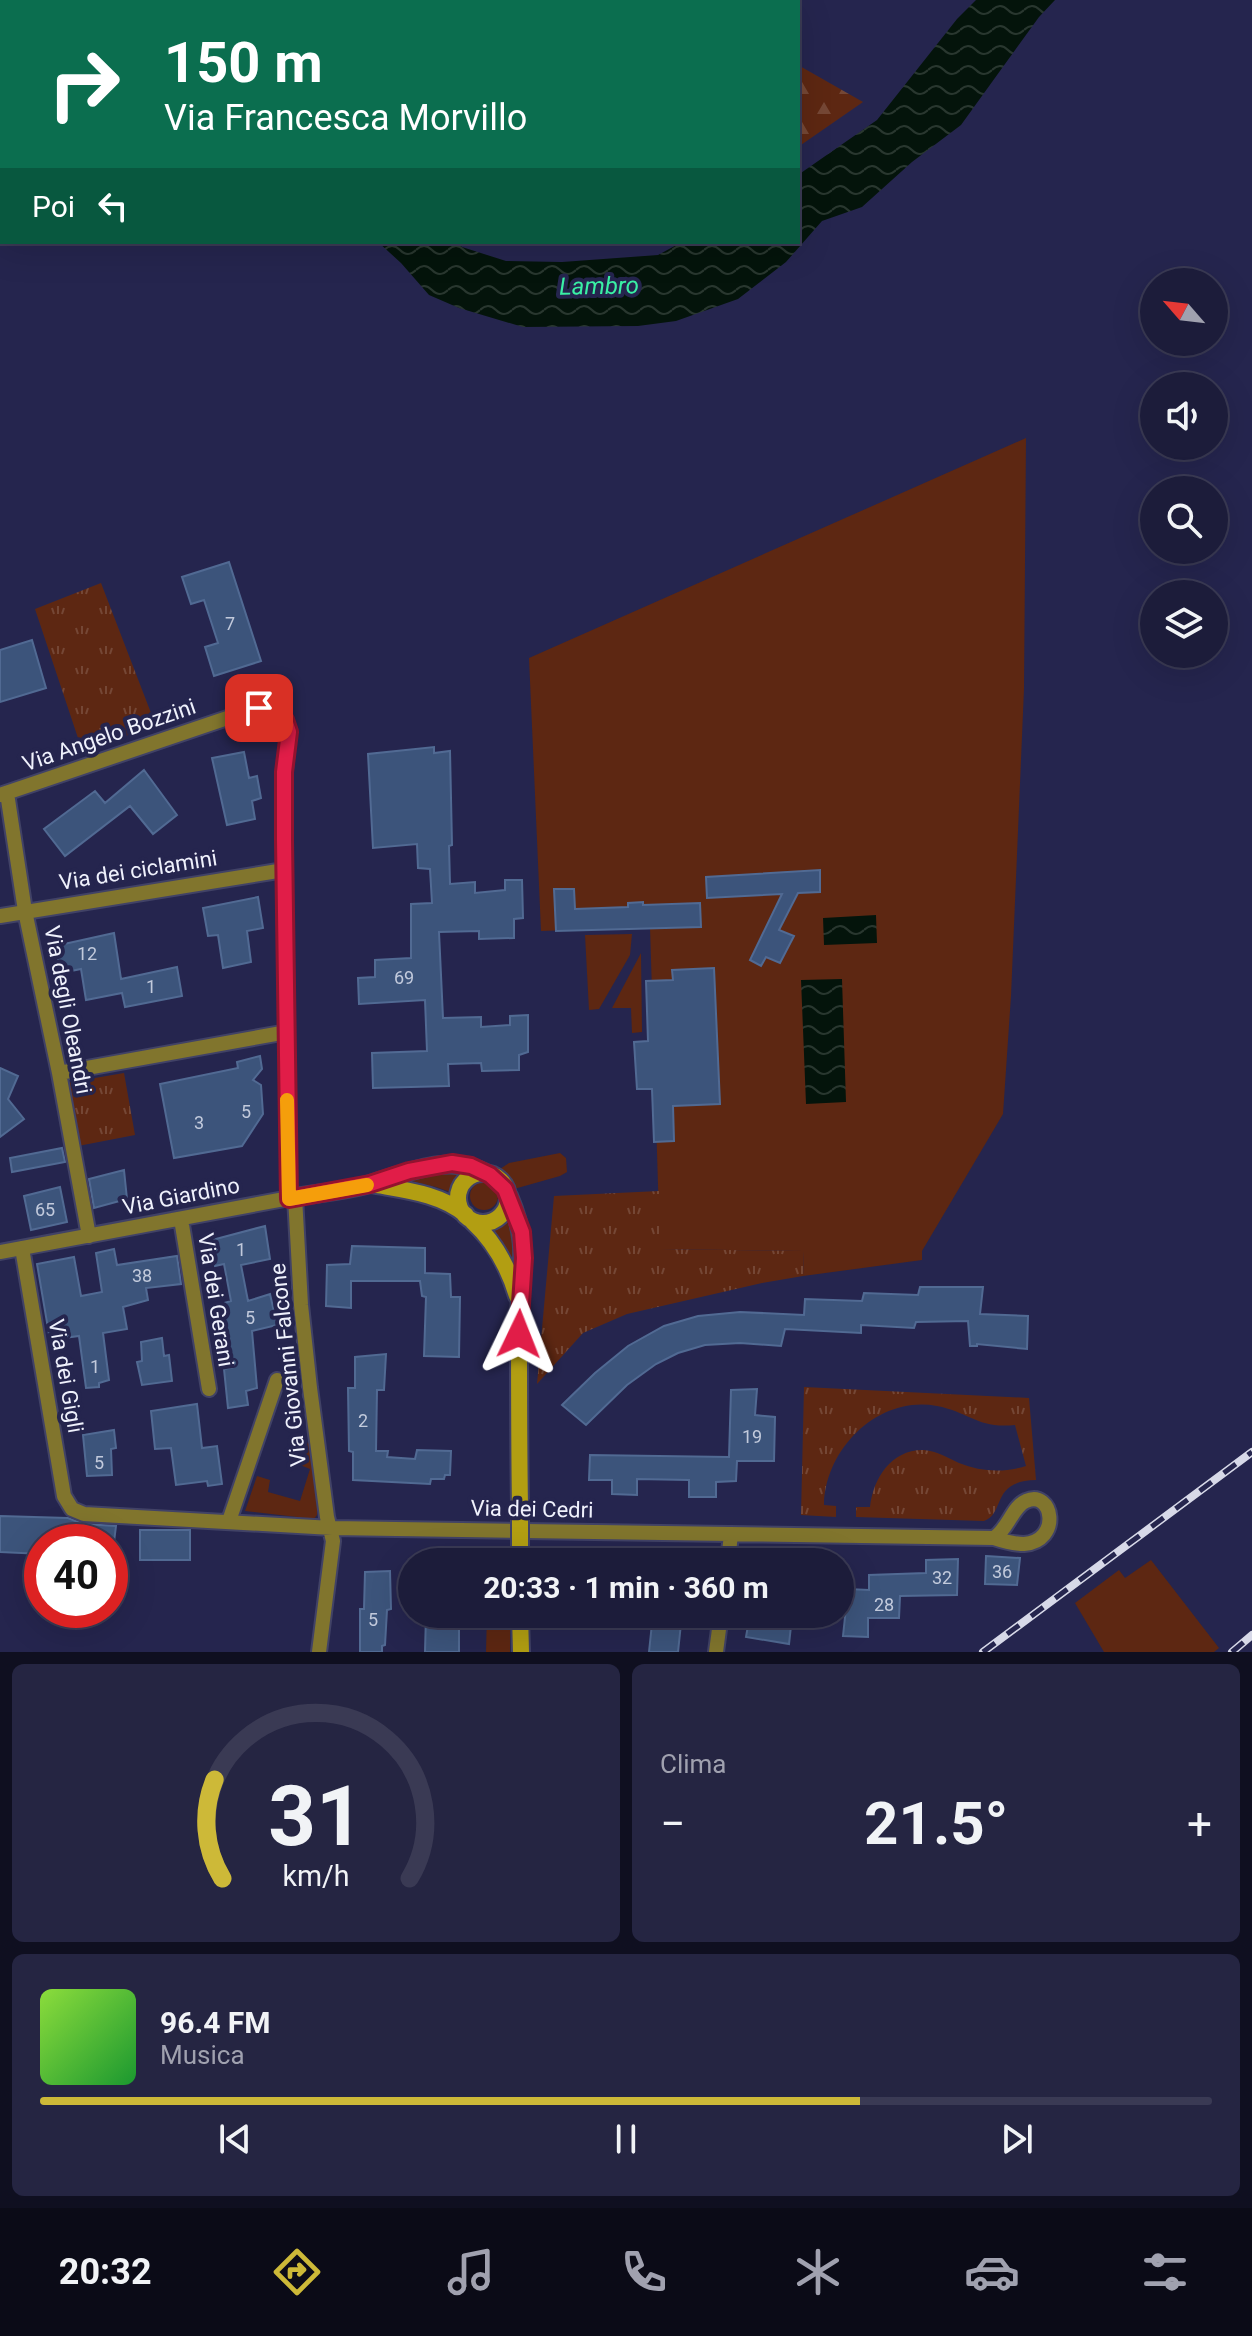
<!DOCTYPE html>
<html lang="it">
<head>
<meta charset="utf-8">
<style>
	body { margin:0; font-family:Roboto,sans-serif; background:#252542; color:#f1f3f6; height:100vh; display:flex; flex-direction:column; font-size:30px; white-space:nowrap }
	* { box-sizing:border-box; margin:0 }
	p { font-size:26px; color:#a0a1af }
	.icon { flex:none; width:44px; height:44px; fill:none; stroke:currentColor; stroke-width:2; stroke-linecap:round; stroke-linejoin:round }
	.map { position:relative; height:1652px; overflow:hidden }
	.panel { display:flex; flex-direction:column; gap:12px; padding:12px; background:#0f0f20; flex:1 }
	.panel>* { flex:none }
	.top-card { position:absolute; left:0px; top:0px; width:800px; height:244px; box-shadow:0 8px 32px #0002,0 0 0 2px #3a3a54; background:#0b6e4f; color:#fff; overflow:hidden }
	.needle { width:52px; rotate:298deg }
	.buttons { position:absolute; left:1140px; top:268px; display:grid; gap:16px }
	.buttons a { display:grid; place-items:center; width:88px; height:88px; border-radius:50%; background:#1c1c3a; box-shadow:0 8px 32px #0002,0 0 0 2px #3a3a54; font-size:40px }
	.speed { position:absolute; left:24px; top:1524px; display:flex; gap:16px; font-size:40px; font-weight:700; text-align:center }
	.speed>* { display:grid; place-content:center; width:104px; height:104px; border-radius:50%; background:#1c1c3a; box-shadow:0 8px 32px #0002,0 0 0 2px #3a3a54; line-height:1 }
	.speed .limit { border:12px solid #d22; background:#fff; color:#111 }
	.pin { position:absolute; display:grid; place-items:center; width:68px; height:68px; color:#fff; margin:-34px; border-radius:16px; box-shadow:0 4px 12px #0006 }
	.me { position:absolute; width:88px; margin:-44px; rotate:2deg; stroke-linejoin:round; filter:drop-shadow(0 0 6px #0008) }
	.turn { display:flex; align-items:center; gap:28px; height:168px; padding:0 32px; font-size:36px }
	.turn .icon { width:104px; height:104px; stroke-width:2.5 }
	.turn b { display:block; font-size:56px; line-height:68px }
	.then { display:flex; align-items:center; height:76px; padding:0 32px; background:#0003; gap:16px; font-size:30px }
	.big { font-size:60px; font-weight:700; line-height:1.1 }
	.panel .tile { flex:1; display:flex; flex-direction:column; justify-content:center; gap:12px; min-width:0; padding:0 28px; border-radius:12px; background:#252542 }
	.panel .dial { align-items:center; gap:0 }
	.dial svg { height:208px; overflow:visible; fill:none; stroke:#3a3a54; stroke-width:7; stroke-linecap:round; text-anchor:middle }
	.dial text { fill:#f1f3f6; stroke:none }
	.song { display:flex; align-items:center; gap:24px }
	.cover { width:96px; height:96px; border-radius:12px; background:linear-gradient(135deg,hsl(90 70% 55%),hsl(130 70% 35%)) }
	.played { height:8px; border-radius:4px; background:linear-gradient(90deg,#cdb938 70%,#3a3a54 70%) }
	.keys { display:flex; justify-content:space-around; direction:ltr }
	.heat { display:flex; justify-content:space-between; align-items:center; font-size:44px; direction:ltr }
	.panel .tiles { flex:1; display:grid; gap:12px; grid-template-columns:1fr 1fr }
	.tile:last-child { grid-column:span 2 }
	.trip { position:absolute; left:398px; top:1548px; width:456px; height:80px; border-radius:40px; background:#1c1c3a; box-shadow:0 8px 32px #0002,0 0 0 2px #3a3a54; font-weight:700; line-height:80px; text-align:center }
	.tab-bar { display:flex; height:128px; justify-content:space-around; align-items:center; background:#0b0b17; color:#a0a1af }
	.tab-bar .icon { width:56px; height:56px }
	.tab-bar .current { color:#cdb938 }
	.tab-bar b { font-size:36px; color:#f1f3f6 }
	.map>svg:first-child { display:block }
</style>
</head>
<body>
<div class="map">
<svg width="1252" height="1652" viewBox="0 0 1252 1652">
	<defs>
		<pattern id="forest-firs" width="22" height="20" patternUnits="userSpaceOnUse" patternTransform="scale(2)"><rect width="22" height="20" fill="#5d2712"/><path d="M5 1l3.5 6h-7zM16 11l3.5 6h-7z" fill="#754735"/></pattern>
		<pattern id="park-tufts" width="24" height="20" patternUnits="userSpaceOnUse" patternTransform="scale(2)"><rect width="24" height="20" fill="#5d2712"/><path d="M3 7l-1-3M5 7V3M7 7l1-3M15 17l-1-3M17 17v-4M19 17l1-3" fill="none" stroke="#754735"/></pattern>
		<pattern id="water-waves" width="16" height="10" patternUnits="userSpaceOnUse" patternTransform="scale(2)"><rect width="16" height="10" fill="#04140b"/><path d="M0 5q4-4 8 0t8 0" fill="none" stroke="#29372f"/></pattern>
	</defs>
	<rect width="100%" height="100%" fill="#25254e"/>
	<path fill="#5d2712" d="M 1026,438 L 1024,689 L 1011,996 L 1003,1114 L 922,1251 L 922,1260 L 803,1276 L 804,1251 L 660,1249 L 650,927 L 541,931 L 529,658 Z
		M 632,934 L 630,955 L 599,1009 L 589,1010 L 585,935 Z
		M 641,953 L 642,1032 L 632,1033 L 631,1008 L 612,1008 Z
		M 560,1153 L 566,1158 L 567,1172 L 560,1176 L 514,1189 L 505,1176 L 497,1171 L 509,1163 Z
		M 453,1172 L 463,1174 L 457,1182 L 453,1193 L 436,1187 L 403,1179 Z
		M470 1196a14 14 0 1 1 28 0a14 14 0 1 1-28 0Z
		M 512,1214 L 518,1275 L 510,1256 L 493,1229 Z
		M 308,1442 L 313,1449 L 317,1508 L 317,1515 L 314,1519 L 245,1511 L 257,1476 L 270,1480 L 268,1492 L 300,1501 L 310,1469 L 300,1465 L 305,1444 Z
		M 1151,1560 L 1219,1648 L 1214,1652 L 1104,1652 L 1075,1603 L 1119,1570 L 1125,1578 Z
		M 487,1614 L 510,1614 L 510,1652 L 486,1652 Z"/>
	<path fill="url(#forest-firs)" d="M 342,0 L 723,0 L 725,2 L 343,2 Z
		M 798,65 L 863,102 L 798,147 Z"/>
	<path fill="url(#park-tufts)" d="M 101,583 L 156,726 L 82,750 L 35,609 Z
		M 124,1073 L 135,1135 L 78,1146 L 66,1083 Z
		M 659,1191 L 661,1249 L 804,1251 L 803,1276 L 762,1283 L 627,1314 L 583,1333 L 537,1384 L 554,1196 Z
		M 804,1387 L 1029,1398 L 1036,1480 C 990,1481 1006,1513 984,1521 L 856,1517 L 856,1507 L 870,1507 C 873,1478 892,1449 924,1450 C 937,1451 948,1458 959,1463 C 981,1472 1004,1473 1026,1466 L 1015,1425 C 978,1429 969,1412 937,1406 C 878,1395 825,1449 824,1505 L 836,1506 L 836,1517 L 801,1515 Z"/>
	<path fill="url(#water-waves)" d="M 976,0 L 1055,0 L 1039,17 L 961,125 L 912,162 L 862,207 L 822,221 L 786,262 L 738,299 L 676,321 L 638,326 L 523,327 L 459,308 L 429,295 L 401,263 L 378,242 L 457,242 L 462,247 L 506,261 L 562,262 L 658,255 L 682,242 L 798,242 L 798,175 L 877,120 L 957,19 Z
		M 876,915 L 877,943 L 824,945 L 823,918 Z
		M 842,979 L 846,1102 L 806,1104 L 801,980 Z"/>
	<path fill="#3c547b" stroke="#516a93" stroke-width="2" d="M 229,562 L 261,661 L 214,676 L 205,647 L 218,643 L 204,600 L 191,604 L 182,577 Z
		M 32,640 L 46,688 L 0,702 L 0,650 Z
		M 434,747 L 434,753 L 450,751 L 452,845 L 449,846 L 450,884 L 475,882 L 475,893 L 505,890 L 505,880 L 522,880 L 523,918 L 514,919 L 514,938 L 479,939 L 479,931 L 439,932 L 443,1018 L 481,1017 L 481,1027 L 510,1025 L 510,1016 L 528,1015 L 528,1052 L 519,1055 L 519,1070 L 482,1071 L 481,1063 L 448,1064 L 449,1086 L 373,1088 L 372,1053 L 427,1051 L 425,1000 L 359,1004 L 358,978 L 375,977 L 375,960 L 411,958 L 411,904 L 432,903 L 430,869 L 418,868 L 417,844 L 373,848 L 368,754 Z
		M 244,752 L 249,778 L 257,776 L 261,798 L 252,801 L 255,819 L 227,825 L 212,758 Z
		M 144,770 L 177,815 L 153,834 L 130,806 L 65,856 L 44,829 L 95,791 L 105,803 Z
		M 820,870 L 820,892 L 798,893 L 779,930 L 794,936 L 780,963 L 766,957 L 761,966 L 750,960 L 782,894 L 707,898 L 706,877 Z
		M 554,889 L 574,889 L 575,909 L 628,907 L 628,903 L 643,902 L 643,905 L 700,903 L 701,927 L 556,931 Z
		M 258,897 L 263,928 L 247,931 L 251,962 L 223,968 L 218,935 L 208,936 L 203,908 Z
		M 114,933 L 121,979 L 177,967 L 182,996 L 125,1007 L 122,993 L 86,1000 L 81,969 L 61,973 L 55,946 Z
		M 714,968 L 720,1104 L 673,1106 L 674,1141 L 654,1142 L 652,1089 L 637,1089 L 634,1042 L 648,1041 L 646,981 L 673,980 L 672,970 Z
		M 260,1056 L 262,1069 L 253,1080 L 261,1085 L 263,1114 L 242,1146 L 174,1158 L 160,1084 L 238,1068 L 237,1062 Z
		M 0,1068 L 18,1076 L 8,1099 L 24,1119 L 0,1137 Z
		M 62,1148 L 65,1162 L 12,1172 L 10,1158 Z
		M 124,1170 L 127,1199 L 94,1208 L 89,1179 Z
		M 60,1187 L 67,1222 L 31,1230 L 24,1196 Z
		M 265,1226 L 270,1259 L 241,1265 L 248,1301 L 270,1294 L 277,1325 L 252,1331 L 257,1388 L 246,1391 L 248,1405 L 228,1408 L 224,1369 L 234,1367 L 221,1304 L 231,1301 L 224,1264 L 215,1266 L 212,1240 Z
		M 352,1246 L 425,1248 L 425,1273 L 450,1274 L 451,1297 L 460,1297 L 459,1357 L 424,1356 L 426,1297 L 422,1296 L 420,1281 L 351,1281 L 351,1308 L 326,1306 L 327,1265 L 350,1264 Z
		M 114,1249 L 117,1265 L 177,1256 L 181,1284 L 146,1288 L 148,1300 L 123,1307 L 127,1329 L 103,1333 L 109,1380 L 99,1383 L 99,1387 L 86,1388 L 79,1336 L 50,1340 L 37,1264 L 74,1257 L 81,1296 L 102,1292 L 96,1253 Z
		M 920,1287 L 983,1287 L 980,1314 L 1028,1316 L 1027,1349 L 977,1344 L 977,1346 L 970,1346 L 968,1321 L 916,1322 L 914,1328 L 861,1325 L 861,1333 L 785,1329 L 781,1346 L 740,1343 L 705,1345 L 678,1353 L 656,1364 L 627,1385 L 586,1425 L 562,1405 L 595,1373 L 628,1346 L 664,1326 L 698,1316 L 740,1312 L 804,1315 L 805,1299 L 862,1301 L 864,1293 L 918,1295 Z
		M 162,1338 L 164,1356 L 169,1355 L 172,1381 L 142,1385 L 137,1362 L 142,1361 L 141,1342 Z
		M 386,1354 L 384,1390 L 377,1390 L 376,1451 L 388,1451 L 387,1457 L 415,1459 L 417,1450 L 451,1451 L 450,1475 L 445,1475 L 444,1479 L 431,1479 L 430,1484 L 353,1480 L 353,1452 L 349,1451 L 348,1388 L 355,1388 L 355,1357 Z
		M 757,1389 L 755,1415 L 775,1417 L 774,1461 L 737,1461 L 736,1481 L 716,1482 L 716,1497 L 689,1497 L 689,1480 L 637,1479 L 637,1495 L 612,1494 L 612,1480 L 589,1480 L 590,1455 L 729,1457 L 731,1390 Z
		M 197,1404 L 202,1448 L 217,1446 L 222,1484 L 208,1486 L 207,1481 L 176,1485 L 171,1448 L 155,1449 L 151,1411 Z
		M 114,1430 L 116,1448 L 111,1449 L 112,1475 L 87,1476 L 83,1435 Z
		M 0,1516 L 68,1518 L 83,1524 L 116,1526 L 114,1542 L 87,1542 L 87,1538 L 58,1538 L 58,1542 L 42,1542 L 42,1554 L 0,1552 Z
		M 140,1530 L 190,1530 L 190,1560 L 140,1560 Z
		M 986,1556 L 1020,1558 L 1017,1585 L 985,1584 Z
		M 958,1559 L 957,1595 L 900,1596 L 899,1618 L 868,1618 L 868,1637 L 843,1636 L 848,1589 L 869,1590 L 869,1575 L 926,1573 L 926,1560 Z
		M 390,1571 L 391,1609 L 387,1610 L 385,1645 L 382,1646 L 382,1652 L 360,1652 L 360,1609 L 364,1609 L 365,1572 Z
		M 426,1614 L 459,1614 L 459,1652 L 425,1652 Z
		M 653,1614 L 682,1614 L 678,1652 L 649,1652 Z
		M 750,1614 L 776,1614 L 792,1617 L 789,1644 L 746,1637 Z"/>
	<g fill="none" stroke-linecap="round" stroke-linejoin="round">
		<defs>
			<path id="street" d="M 7,793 L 25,911 L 59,1073 L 89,1236
				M 0,795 L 254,709 L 264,708 L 278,713 L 285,720 L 289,732 L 284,779 L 284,870 L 289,1199
				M 0,916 L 284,870
				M 59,1073 L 287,1032
				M 181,1219 L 209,1389
				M 22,1248 L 64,1496 L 72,1509 L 84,1514 L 332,1528 L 994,1538 C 1003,1541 1014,1544 1024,1544 C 1062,1541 1053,1489 1026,1501 C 1013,1506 1008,1529 994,1538
				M 0,1252 L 295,1197 L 301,1305 L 310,1388 L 327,1517 L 333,1541 L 319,1652
				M 229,1521 L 277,1380
				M 728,1562 L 731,1534
				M 716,1652 L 721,1614"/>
			<path id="secondary" d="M458 1198a25 25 0 1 1 50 0a25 25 0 1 1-50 0Z
				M 371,1184 C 403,1190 440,1193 466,1215
				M 509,1196 C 531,1247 519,1270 519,1322 C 519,1384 519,1446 520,1507
				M 295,1197 C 319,1193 346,1191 370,1184 C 409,1173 446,1153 486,1173
				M 472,1221 C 495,1242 508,1266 517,1296
				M 520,1614 L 521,1652"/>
		</defs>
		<use href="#street" stroke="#414266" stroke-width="18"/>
		<use href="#secondary" stroke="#414266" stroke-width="20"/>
		<use href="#street" stroke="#81752d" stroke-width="14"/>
		<use href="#secondary" stroke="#b29e12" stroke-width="16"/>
		<defs>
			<path id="rail" d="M 983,1652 L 1252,1452
				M 1232,1652 L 1252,1635"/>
		</defs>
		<use href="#rail" stroke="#d7d9e8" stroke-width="8"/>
		<use href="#rail" stroke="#25254e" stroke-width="5" stroke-dasharray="15" stroke-linecap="butt"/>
		<defs>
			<path id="secondary-bridge" d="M 520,1507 L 520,1562"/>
		</defs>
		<use href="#secondary-bridge" stroke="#414266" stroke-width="20" stroke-linecap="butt"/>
		<use href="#secondary-bridge" stroke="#b29e12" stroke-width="16"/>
	</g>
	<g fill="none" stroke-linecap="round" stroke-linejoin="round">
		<defs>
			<path id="route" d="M 259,708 L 271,710 L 278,713 L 285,720 L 289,732 L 284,772 L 284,840 L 289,1199 L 370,1184 L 409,1171 L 452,1163 L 471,1166 L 490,1175 L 505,1189 L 522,1232 L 524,1258 L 519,1334"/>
		</defs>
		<use href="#route" stroke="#92132f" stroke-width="20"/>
		<use href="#route" stroke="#e11d48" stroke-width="14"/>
		<path stroke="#f59e0b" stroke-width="14" d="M 287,1100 L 289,1199 L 367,1185"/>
	</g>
	<g text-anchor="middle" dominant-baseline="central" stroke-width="8" stroke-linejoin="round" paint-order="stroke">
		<g font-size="18" fill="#c2cadc">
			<text x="230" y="623">7</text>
			<text x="87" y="953">12</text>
			<text x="404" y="977">69</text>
			<text x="151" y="986">1</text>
			<text x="246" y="1111">5</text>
			<text x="199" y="1122">3</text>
			<text x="45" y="1209">65</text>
			<text x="241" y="1249">1</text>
			<text x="142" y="1275">38</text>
			<text x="250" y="1317">5</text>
			<text x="95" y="1366">1</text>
			<text x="363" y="1420">2</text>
			<text x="752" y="1436">19</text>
			<text x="99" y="1462">5</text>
			<text x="1002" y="1571">36</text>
			<text x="942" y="1577">32</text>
			<text x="884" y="1604">28</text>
			<text x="373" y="1619">5</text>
		</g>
		<g font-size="22" fill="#eff1fc" stroke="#25254e">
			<text transform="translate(109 735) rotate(-19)">Via Angelo Bozzini</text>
			<text transform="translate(138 870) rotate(-9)">Via dei ciclamini</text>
			<text transform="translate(68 1010) rotate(79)">Via degli Oleandri</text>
			<text transform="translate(181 1196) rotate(-11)">Via Giardino</text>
			<text transform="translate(216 1300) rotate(81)">Via dei Gerani</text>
			<text transform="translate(288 1365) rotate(-96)">Via Giovanni Falcone</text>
			<text transform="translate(66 1376) rotate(80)">Via dei Gigli</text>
			<text transform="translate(532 1509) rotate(1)">Via dei Cedri</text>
		</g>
		<g font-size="24" font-style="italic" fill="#3af0a5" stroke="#25254e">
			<text transform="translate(599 286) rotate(-1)">Lambro</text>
		</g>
	</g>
</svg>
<div class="buttons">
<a><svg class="needle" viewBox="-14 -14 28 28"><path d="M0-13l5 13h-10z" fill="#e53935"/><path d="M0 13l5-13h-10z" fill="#a0a1af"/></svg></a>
<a><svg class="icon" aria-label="sound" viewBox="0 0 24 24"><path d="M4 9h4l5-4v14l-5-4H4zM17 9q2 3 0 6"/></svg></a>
<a><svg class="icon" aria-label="search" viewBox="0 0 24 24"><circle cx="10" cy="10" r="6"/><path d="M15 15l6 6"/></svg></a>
<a><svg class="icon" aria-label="layers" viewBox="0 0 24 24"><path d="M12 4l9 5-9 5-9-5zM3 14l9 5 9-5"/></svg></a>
</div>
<div class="speed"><div class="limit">40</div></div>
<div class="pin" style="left:259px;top:708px;background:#d93025"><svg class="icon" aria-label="arrive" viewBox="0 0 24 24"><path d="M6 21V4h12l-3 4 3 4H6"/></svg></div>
<svg class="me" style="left:519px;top:1334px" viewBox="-20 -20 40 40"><path d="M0-17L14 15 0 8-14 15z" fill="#e11d48" stroke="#fff" stroke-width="4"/></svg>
<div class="trip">20:33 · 1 min · 360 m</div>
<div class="top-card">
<div class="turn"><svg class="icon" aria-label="right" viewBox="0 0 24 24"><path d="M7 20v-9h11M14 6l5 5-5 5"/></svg><div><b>150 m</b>Via Francesca Morvillo</div></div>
<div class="then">Poi<svg class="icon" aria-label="left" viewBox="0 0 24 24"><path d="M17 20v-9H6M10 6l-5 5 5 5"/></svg></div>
</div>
</div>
<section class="panel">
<div class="tiles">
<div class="tile dial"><svg viewBox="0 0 100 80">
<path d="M14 69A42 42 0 1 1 86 69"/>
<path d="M14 69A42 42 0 0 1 11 31" stroke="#cdb938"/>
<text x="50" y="56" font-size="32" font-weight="700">31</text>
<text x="50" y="72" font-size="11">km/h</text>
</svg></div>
<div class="tile"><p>Clima</p>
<div class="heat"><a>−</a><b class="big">21.5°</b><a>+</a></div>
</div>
<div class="tile">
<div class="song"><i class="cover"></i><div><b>96.4 FM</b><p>Musica</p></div></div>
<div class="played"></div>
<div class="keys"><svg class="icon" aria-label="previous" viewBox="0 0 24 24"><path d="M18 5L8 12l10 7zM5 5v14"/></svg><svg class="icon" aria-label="pause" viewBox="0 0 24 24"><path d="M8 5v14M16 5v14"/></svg><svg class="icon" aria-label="next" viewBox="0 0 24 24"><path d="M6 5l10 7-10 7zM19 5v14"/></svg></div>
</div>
</div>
</section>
<nav class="tab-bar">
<b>20:32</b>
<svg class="icon current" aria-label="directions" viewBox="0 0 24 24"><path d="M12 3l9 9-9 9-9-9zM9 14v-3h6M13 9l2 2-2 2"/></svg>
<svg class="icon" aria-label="music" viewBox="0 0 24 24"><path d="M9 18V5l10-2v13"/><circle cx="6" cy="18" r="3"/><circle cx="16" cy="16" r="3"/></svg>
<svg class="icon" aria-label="phone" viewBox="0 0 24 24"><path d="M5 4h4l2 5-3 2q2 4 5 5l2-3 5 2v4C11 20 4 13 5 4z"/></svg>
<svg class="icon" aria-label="climate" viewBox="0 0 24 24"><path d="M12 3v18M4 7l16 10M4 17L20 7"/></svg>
<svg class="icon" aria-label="car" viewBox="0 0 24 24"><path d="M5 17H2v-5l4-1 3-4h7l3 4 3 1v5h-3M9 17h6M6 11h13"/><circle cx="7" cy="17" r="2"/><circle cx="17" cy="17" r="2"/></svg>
<svg class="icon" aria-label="filters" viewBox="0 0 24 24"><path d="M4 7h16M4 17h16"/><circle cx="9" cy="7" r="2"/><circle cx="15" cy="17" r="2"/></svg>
</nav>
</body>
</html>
